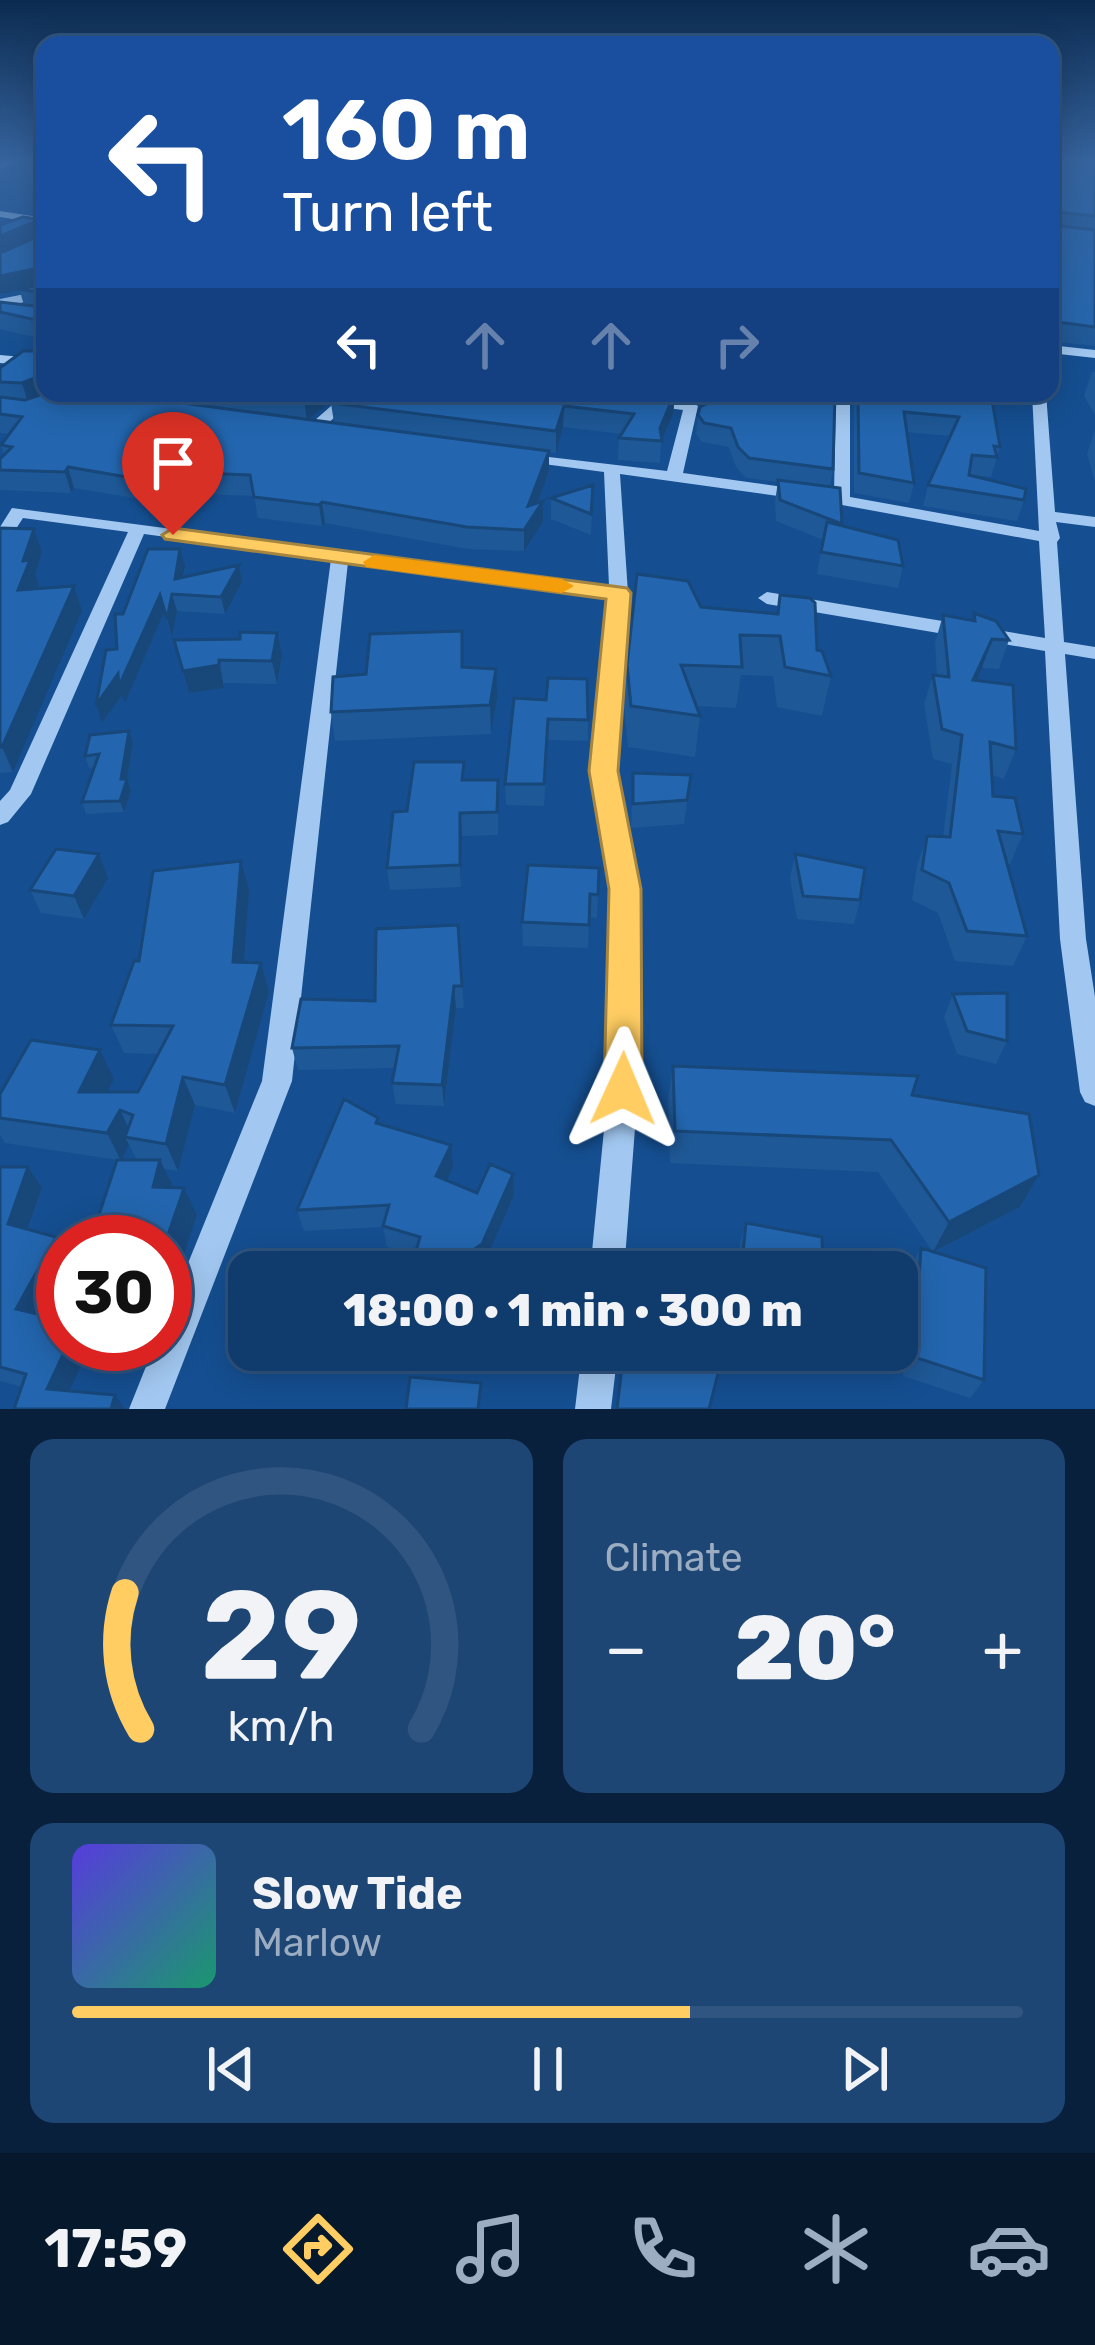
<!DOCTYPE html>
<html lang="en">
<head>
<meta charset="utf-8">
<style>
	body { margin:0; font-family:Rubik,sans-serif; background:#1e4675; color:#f1f3f6; height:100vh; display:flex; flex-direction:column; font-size:45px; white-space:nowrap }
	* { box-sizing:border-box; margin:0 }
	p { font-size:39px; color:#9cadc2 }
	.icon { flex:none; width:66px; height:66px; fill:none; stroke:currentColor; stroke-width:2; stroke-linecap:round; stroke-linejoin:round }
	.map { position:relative; height:1409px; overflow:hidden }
	.drawer { display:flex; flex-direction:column; gap:30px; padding:30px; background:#09203c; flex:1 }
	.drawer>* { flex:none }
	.banner { position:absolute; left:36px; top:36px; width:1023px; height:366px; border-radius:24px; box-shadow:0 6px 30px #0003,0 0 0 3px #305580; background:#1a4fa0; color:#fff; overflow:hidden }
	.speed { position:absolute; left:36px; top:1215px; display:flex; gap:24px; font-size:60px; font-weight:700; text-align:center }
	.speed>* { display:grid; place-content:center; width:156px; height:156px; border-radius:50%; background:#103b6d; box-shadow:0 6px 30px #0003,0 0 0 3px #305580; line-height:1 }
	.speed .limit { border:18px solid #d22; background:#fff; color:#111 }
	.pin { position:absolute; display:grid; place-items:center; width:102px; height:102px; color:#fff; margin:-123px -51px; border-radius:50% 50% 50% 0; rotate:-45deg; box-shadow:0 0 12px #0007 }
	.pin .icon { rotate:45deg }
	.me { position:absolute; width:132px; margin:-66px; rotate:1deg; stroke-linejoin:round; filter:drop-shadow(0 0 9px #0008) }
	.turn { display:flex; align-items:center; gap:42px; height:252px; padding:0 48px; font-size:54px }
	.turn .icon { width:156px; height:156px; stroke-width:2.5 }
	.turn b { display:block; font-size:84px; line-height:102px }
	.lanes { display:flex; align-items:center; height:114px; padding:0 48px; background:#0003; justify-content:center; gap:60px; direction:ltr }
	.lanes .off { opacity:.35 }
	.big { font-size:90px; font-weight:800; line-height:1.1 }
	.drawer .widget { flex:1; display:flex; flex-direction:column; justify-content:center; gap:18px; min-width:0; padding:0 42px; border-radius:24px; background:#1e4675 }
	.drawer .dial { align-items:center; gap:0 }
	.dial svg { height:312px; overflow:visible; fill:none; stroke:#305580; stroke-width:7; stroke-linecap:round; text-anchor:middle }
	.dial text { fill:#f1f3f6; stroke:none }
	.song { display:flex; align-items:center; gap:36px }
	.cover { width:144px; height:144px; border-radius:18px; background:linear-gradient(135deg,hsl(250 70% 55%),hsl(160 70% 35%)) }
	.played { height:12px; border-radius:6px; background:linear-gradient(90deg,#ffcd62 65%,#305580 65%) }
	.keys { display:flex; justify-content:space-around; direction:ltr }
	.heat { display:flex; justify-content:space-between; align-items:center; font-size:66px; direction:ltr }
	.drawer .tiles { flex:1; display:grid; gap:30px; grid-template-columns:1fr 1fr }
	.widget:last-child { grid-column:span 2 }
	.trip { position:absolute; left:228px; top:1251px; width:690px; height:120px; border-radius:24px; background:#103b6d; box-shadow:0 6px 30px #0003,0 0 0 3px #305580; font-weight:800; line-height:120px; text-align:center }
	.tab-bar { display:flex; height:192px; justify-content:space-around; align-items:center; background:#06182c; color:#9cadc2 }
	.tab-bar .icon { width:84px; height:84px }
	.tab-bar .active { color:#ffcd62 }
	.tab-bar b { font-size:54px; color:#f1f3f6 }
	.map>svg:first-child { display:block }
</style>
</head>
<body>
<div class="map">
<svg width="1095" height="1409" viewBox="0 0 1095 1409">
	<rect width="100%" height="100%" fill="#154f91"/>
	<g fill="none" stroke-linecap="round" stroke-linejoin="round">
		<path fill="#a2c8f1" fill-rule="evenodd" d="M 8,161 L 21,161 L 0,169 L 0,163 Z
			M 0,211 L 45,218 L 45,224 L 0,217 Z
			M 45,290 L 45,298 L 0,307 L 0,299 Z
			M 1050,345 L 1095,350 L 1095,358 L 1050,353 Z
			M 0,355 L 45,359 L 45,367 L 0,363 Z
			M 346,393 L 362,393 L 317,433 L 307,433 L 307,427 Z
			M 836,393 L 850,393 L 850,497 L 1039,531 L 1032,393 L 1046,393 L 1055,512 L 1095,517 L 1095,527 L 1056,522 L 1060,538 L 1057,542 L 1064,642 L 1095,647 L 1095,659 L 1065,654 L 1086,939 L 1095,997 L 1095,1106 L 1085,1102 L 1080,1092 L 1060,939 L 1045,651 L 767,604 L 758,598 L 767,592 L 1045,638 L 1039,541 L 842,505 L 620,474 L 628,593 L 615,771 L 638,889 L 638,1089 L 624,1272 L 590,1272 L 608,1089 L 612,889 L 593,771 L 609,597 L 348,562 L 292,1081 L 165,1409 L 129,1409 L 155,1344 L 165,1344 L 165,1320 L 262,1081 L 331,559 L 144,534 L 31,794 L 8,822 L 0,825 L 0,801 L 10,790 L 128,532 L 23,518 L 6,544 L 0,545 L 0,527 L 12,508 L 609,586 L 604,472 L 521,461 L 515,459 L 515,453 L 667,471 L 683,410 L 651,406 L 644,402 C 656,394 686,398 698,406 L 683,473 L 834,494 Z
			M 582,1350 L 618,1350 L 611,1409 L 575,1409 Z"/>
	</g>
	<path fill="#1e5896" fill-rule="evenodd" d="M 1050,161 L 1095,161 L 1095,346 L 1050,341 Z
		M 45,220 L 45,288 L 44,286 L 38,287 L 45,288 L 45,393 L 682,393 L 680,396 L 675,396 L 673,414 L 661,442 L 660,463 L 618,460 L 619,438 L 622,434 L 563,427 L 556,453 L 549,452 L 549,471 L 538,502 L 543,501 L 543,522 L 524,551 L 468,549 L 325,523 L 322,526 L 258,518 L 254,496 L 205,494 L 195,509 L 165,507 L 164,503 L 74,488 L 71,493 L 0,490 L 0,459 L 4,455 L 1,445 L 9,434 L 0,433 L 0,368 L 42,351 L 42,339 L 0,329 L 0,302 L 24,305 L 0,225 ZM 335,399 L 331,403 L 334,423 L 308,419 Z
		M 1092,372 L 1095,372 L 1095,415 L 1084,396 Z
		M 854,393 L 982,393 L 1000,447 L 991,477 L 969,475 L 1024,500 L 1017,521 L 923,506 L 928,485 L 950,436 L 907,432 L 914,483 L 909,503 L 854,493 Z
		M 698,415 L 833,469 L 830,487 L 842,526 L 903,566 L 898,588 L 817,574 L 823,540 L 776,521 L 775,501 L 778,482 L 746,478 L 736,467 L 729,447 L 702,442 L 696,434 Z
		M 1095,430 L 1095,482 L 1087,454 Z
		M 593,485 L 591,535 L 551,519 L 551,498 Z
		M 0,528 L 34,529 L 42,552 L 35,575 L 39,584 L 37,589 L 74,586 L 82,611 L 13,772 L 0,773 Z
		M 239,565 L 242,582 L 225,614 L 177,611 L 172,637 L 164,612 L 125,703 L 122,695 L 102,723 L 96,705 L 117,649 L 123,614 L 185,566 L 183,577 Z
		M 701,607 L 777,614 L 817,650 L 831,676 L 822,716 L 777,707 L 773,676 L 741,675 L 736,708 L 697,706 L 700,716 L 695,757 L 628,747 L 624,706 L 627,665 Z
		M 974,613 L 1009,640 L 999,669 L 982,668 L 977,680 L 1016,749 L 1004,779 L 992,775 L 993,796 L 1023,834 L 1010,864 L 1007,864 L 1027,936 L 1013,966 L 955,961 L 938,913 L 912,900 L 917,866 L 927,836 L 943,837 L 952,764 L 933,759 L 924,704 L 933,675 L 937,675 L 935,643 L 943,615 L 972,621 Z
		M 174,640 L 282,655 L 277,684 L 224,683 L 224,688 L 189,693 Z
		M 464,667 L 497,698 L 491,734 L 335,741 L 331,712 Z
		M 514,698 L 588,720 L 588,741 L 548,740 L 544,806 L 506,805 L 505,784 Z
		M 129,731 L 133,743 L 127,779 L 131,791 L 124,812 L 86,814 L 82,802 L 94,767 L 89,768 L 85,756 Z
		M 633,773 L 691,775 L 684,824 L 631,828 Z
		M 465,780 L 498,780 L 498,835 L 462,836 L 461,887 L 390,890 L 387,868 L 407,811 Z
		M 795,854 L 860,900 L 854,924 L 797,919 L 790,878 Z
		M 241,861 L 249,890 L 244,963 L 261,963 L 269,992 L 235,1113 L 195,1105 L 178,1171 L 164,1169 L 173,1187 L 184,1188 L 197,1215 L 165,1313 L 165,1242 L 118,1160 L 5,1143 L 0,1135 L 0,1094 L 100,1050 L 114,1079 L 107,1092 L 138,1092 L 158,1054 L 124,1053 L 111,1025 L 139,961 ZM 129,1145 L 137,1160 L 121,1160 Z
		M 599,868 L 597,918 L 589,917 L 588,948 L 523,946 L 522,922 Z
		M 108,878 L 84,919 L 41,913 L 30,890 Z
		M 458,925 L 464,1008 L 456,1008 L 444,1106 L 396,1104 L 392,1083 L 395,1068 L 298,1070 L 292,1048 L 375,1001 Z
		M 953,994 L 1007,1041 L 996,1064 L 957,1054 L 944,1017 Z
		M 673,1066 L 912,1095 L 1039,1175 L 1020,1207 L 934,1252 L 984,1380 L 970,1398 L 903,1376 L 910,1269 L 921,1248 L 933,1252 L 878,1172 L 670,1163 L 668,1100 Z
		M 379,1124 L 453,1167 L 447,1180 L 477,1193 L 513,1174 L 514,1195 L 484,1264 L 472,1272 L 416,1272 L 415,1255 L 387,1247 L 383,1227 L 304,1231 L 297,1210 Z
		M 0,1167 L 42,1188 L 28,1230 L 63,1248 L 63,1269 L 39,1314 L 63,1344 L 91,1344 L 69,1391 L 22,1387 L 0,1381 Z
		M 746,1223 L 823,1272 L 737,1272 L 740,1243 Z"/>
	<path fill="#18477a" d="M 39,220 L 43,236 L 0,255 L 0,236 Z
		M 39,268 L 44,286 L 0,294 L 0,276 Z
		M 45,374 L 45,393 L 28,402 L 22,383 Z
		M 314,393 L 343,393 L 307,420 L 304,401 Z
		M 675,393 L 673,414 L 661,442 L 660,428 Z
		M 564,406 L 563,427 L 556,453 L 556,431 Z
		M 549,451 L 549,471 L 532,518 L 543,501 L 543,522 L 524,551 L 524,530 L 528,506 Z
		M 68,467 L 74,488 L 71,493 L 65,472 Z
		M 200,473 L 205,494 L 195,509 L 190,488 Z
		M 322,502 L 325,523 L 322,526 L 319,505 Z
		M 34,529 L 42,552 L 35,575 L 39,584 L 27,615 L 18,590 L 23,561 Z
		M 180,549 L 185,566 L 179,596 L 175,579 Z
		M 239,565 L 242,582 L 225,614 L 221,597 Z
		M 74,586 L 82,611 L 13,772 L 2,747 Z
		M 172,594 L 177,611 L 172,637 L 167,619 Z
		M 160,595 L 164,612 L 125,703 L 122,695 L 102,723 L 96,705 Z
		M 277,633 L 282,655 L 277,684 L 272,661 Z
		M 992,639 L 982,668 L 964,709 L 973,680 Z
		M 219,660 L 224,688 L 189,693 L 183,671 Z
		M 496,669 L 497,698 L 491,734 L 490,705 Z
		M 129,731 L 133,743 L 127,779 L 131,791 L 124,812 L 120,801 L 121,779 Z
		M 460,813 L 462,836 L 461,887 L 460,865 Z
		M 99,854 L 108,878 L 84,919 L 74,896 Z
		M 241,861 L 249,890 L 242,991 L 233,962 Z
		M 261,963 L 269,992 L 235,1113 L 225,1085 Z
		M 454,986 L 456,1008 L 444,1106 L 442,1085 Z
		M 100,1050 L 114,1079 L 93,1120 L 79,1092 Z
		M 183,1077 L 195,1105 L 178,1171 L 166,1144 Z
		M 120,1110 L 133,1137 L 125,1137 L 129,1145 L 121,1161 L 107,1133 Z
		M 451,1145 L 453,1167 L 439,1197 L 436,1176 Z
		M 160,1160 L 174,1188 L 153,1187 Z
		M 28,1167 L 42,1188 L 22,1245 L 8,1224 Z
		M 513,1174 L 514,1195 L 484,1264 L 472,1272 L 448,1272 L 448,1267 Z
		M 1039,1175 L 1020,1207 L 933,1252 L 949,1222 Z
		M 184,1188 L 197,1215 L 165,1313 L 165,1244 Z
		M 56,1237 L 63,1248 L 63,1269 L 31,1328 L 16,1309 Z
		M 68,1344 L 91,1344 L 62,1407 L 47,1389 Z
		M 115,1395 L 125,1409 L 111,1409 Z"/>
	<path fill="#2366af" stroke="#18477a" stroke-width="3" d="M 1050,161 L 1095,161 L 1095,216 L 1055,212 L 1051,225 L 1095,230 L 1095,327 L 1050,321 Z
		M 23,217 L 45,220 L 44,281 L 39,268 L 0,276 L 0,253 L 42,235 L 45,224 L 39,220 L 0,236 L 0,225 Z
		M 35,286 L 45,288 L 45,322 L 0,312 L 0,302 L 43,307 L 43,293 L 19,289 Z
		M 45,335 L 45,374 L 22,383 L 0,382 L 0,368 L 23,351 L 42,351 L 42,337 Z
		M 46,393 L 106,393 L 549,451 L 528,506 L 543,501 L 524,530 L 467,527 L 322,502 L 319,505 L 254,497 L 250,475 L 200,473 L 190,488 L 159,486 L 162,483 L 68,467 L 65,472 L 0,470 L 0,459 L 12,447 L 1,445 L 22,417 L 0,414 L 0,397 L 25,400 Z
		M 244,393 L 314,393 L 304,401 Z
		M 341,393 L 675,393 L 660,428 L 662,441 L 619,438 L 634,414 L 564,406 L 556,431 L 331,403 Z
		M 729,393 L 835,393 L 833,469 L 749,458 L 738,447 L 731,428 L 704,423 L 698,415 L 700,407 Z
		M 858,393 L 991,394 L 1000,447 L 994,446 L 997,457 L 972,455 L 969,475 L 1026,489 L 1024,500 L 928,485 L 959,417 L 904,412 L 914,483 L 859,473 Z
		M 778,480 L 840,488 L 842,524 L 780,500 Z
		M 593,485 L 591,514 L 551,498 Z
		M 827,522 L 898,540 L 903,566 L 821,552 Z
		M 0,528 L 34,529 L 23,561 L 30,560 L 18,590 L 74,586 L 2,747 L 0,747 Z
		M 148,549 L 180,549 L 175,579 L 239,565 L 221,597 L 172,594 L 167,619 L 160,595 L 119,686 L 118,674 L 96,705 L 106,650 L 117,649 L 115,614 L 123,614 Z
		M 637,574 L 688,581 L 701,607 L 778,614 L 780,595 L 810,598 L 815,603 L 817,650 L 822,651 L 831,676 L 785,667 L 780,636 L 740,635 L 742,667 L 681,665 L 700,716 L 631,706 L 627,665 Z
		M 974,613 L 996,621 L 1009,640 L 992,639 L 973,680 L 1013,685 L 1016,749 L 990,742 L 993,796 L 1015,798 L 1023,834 L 998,831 L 1027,936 L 967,931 L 949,883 L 922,870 L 927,836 L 950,837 L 962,735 L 942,729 L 933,675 L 949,677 L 943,615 L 975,621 Z
		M 462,631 L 462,667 L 496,669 L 490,705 L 331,712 L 333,677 L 366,674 L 370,634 Z
		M 240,632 L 277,633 L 272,661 L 219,660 L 219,665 L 183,671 L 174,640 L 240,639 Z
		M 548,678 L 587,679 L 588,720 L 548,719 L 544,784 L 505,784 L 514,698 L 546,700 Z
		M 129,731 L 121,779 L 127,779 L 120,801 L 82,802 L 99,754 L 85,756 L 90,735 Z
		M 414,762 L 464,762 L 462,780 L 498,780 L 497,812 L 460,813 L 460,865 L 387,868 L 393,812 L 407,811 Z
		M 633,773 L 691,775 L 687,800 L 633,804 Z
		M 56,849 L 99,854 L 74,896 L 30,890 Z
		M 795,854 L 865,868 L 860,900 L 803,896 Z
		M 241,861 L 233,962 L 261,963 L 225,1085 L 183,1077 L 166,1144 L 125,1137 L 133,1115 L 120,1110 L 107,1133 L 0,1118 L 0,1094 L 31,1040 L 100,1050 L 79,1092 L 138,1092 L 173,1026 L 111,1025 L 134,961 L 139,961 L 153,871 Z
		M 528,865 L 599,868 L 598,895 L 590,894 L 589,925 L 522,922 Z
		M 458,925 L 462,986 L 454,986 L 442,1085 L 392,1083 L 399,1046 L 292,1048 L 301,999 L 375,1001 L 376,929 Z
		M 1007,993 L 1007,1041 L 967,1031 L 953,994 Z
		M 673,1066 L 918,1076 L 912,1095 L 1029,1114 L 1039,1175 L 949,1222 L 891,1140 L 675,1131 Z
		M 344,1099 L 378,1118 L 376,1123 L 451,1145 L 436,1176 L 477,1193 L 490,1164 L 513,1174 L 482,1244 L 448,1267 L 414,1258 L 420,1237 L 383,1226 L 389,1205 L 297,1210 Z
		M 117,1160 L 160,1160 L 153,1187 L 184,1188 L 165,1244 L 165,1242 L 90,1242 Z
		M 0,1167 L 28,1167 L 8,1224 L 56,1237 L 16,1309 L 63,1320 L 63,1344 L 68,1344 L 47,1389 L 115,1395 L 111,1409 L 14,1409 L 26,1374 L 0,1367 Z
		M 746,1223 L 822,1237 L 823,1272 L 741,1272 Z
		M 921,1248 L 986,1268 L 984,1380 L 914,1357 Z
		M 624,1350 L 702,1350 L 723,1354 L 709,1409 L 617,1409 Z
		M 410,1377 L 481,1383 L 478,1409 L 406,1409 Z"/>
	<linearGradient id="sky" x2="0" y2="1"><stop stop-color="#0c2b50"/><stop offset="0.45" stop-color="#35639d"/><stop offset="1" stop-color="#35639d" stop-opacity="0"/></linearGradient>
	<rect width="1095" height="358" fill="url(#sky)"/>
	<path fill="#ffcd62" stroke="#a68540" stroke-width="3" d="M 173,528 L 627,588 L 631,593 L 618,771 L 641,889 L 642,1089 L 636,1101 L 623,1106 L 609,1101 L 604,1089 L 609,889 L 589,771 L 606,599 L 165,539 L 162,535 Z"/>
	<path fill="#f59e0b" d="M 374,555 L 562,579 L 574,586 L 562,593 L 366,567 L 363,562 Z"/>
</svg>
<div class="speed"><div class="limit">30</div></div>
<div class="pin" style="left:173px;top:535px;background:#d93025"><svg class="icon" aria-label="arrive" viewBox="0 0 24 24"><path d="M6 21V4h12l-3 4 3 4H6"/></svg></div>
<svg class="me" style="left:623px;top:1089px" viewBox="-20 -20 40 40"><path d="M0-17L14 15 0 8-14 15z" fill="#ffcd62" stroke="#fff" stroke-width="4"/></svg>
<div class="trip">18:00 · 1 min · 300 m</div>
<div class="banner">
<div class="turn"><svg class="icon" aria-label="left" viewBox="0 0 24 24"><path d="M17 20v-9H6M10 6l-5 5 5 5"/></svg><div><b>160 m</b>Turn left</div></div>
<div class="lanes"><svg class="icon" aria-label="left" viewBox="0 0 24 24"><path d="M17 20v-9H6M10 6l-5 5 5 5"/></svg><svg class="icon off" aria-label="ahead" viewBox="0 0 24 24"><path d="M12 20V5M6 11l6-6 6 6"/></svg><svg class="icon off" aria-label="ahead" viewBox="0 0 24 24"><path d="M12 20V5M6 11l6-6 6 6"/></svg><svg class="icon off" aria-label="right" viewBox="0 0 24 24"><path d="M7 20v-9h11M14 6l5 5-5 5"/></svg></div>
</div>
</div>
<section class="drawer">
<div class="tiles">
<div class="widget dial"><svg viewBox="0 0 100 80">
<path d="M14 69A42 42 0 1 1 86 69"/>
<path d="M14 69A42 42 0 0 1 10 34" stroke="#ffcd62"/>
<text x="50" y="56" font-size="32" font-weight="700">29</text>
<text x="50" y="72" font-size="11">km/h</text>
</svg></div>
<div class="widget"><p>Climate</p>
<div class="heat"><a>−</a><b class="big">20°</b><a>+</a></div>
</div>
<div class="widget">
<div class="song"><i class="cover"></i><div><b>Slow Tide</b><p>Marlow</p></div></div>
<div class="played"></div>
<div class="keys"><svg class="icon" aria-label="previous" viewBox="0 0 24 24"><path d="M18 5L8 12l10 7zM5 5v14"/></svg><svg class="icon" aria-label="pause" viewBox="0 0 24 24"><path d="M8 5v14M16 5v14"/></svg><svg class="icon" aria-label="next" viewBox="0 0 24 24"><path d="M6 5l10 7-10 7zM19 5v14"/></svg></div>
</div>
</div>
</section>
<nav class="tab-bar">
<b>17:59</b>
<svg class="icon active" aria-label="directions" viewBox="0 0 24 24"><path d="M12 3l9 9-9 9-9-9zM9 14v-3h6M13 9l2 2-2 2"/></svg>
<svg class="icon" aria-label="music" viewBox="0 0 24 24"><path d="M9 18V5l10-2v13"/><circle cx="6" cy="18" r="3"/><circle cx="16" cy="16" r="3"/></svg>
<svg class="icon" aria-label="phone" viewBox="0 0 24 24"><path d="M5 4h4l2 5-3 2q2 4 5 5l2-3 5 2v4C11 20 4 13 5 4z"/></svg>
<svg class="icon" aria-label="climate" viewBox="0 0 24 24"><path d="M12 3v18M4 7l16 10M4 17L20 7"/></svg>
<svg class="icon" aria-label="car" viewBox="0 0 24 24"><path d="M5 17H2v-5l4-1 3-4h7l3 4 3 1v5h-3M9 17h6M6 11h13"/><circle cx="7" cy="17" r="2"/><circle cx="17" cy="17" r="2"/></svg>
</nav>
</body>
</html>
